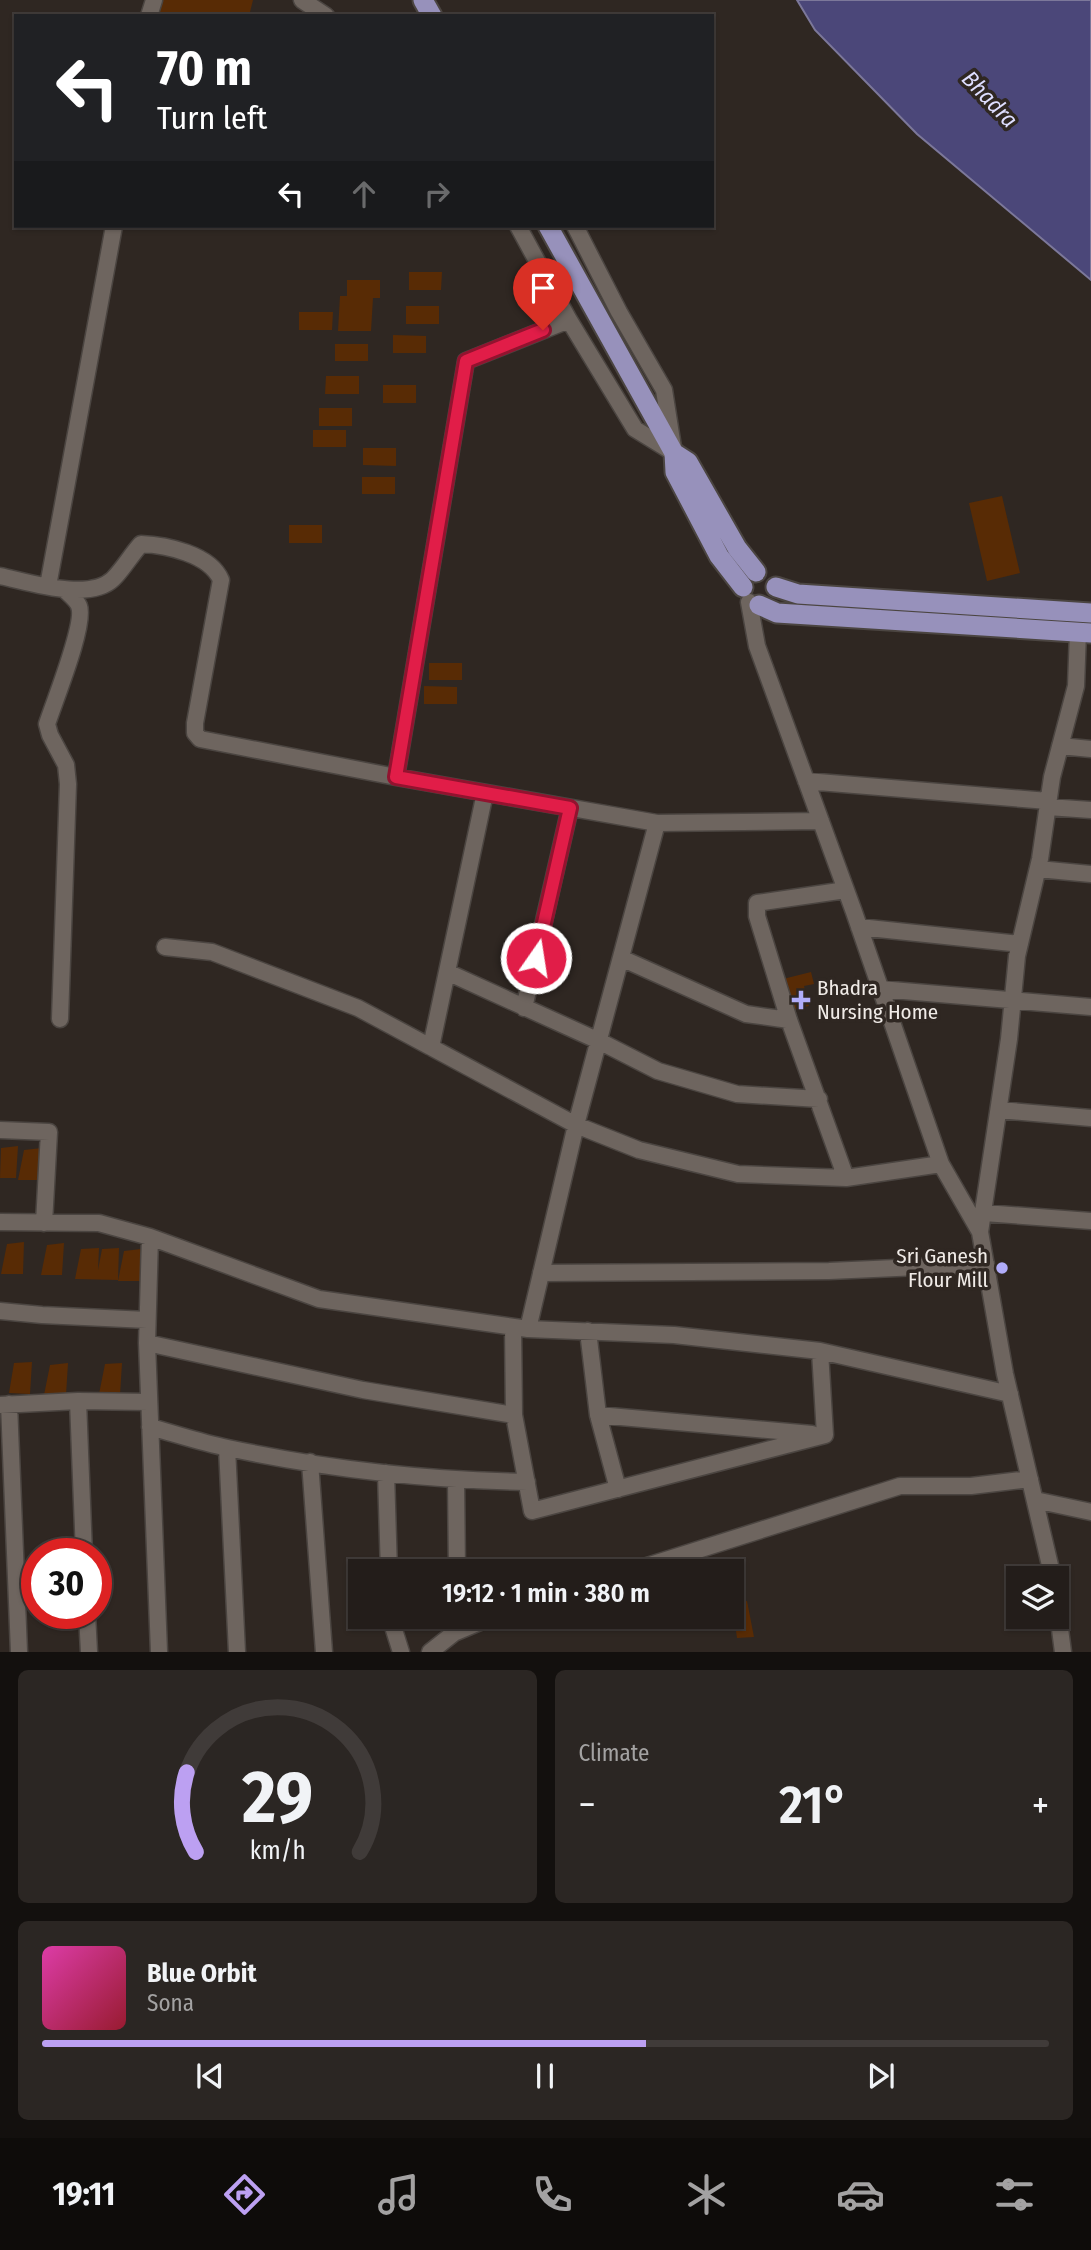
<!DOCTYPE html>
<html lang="en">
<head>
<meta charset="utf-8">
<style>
	body { margin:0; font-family:"Fira Sans Condensed",sans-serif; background:#2b2623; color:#f1f3f6; height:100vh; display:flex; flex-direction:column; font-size:26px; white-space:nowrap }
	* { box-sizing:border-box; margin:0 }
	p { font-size:23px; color:#a3a2a2 }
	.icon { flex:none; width:38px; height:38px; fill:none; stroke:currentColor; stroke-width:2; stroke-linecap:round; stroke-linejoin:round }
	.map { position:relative; height:1652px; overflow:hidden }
	.side { display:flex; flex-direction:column; gap:18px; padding:18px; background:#13100e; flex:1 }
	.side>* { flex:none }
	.top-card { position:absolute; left:14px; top:14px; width:700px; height:214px; border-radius:0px; box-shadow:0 2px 5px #0004,0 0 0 2px #403b39; background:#202124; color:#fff; overflow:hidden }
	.fabs { position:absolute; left:1006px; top:1566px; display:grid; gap:14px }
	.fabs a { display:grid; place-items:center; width:63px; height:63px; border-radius:0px; background:#231d1a; box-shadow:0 2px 5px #0004,0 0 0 2px #403b39; font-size:35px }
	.speed { position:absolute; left:21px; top:1538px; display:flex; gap:14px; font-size:35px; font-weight:700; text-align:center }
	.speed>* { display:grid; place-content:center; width:91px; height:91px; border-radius:50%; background:#231d1a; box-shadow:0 2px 5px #0004,0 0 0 2px #403b39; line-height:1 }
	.speed .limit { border:10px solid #d22; background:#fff; color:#111 }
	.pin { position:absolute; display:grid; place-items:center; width:60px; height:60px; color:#fff; margin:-72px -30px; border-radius:50% 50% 50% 0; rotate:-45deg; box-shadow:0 0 7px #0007 }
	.pin .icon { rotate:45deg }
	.me { position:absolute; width:77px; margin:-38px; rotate:13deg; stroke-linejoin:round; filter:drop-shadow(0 0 5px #0008) }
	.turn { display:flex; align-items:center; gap:24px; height:147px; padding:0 28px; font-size:32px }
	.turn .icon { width:91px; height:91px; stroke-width:2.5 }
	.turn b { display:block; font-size:49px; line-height:60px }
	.lanes { display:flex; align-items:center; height:66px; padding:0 28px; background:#0003; justify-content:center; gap:35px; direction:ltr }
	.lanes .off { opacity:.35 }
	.big { font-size:52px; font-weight:600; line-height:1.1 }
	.side .card { flex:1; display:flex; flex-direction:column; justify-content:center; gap:10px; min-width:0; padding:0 24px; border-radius:10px; background:#2b2623 }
	.side .dial { align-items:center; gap:0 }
	.dial svg { height:182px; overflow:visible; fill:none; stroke:#403b39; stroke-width:7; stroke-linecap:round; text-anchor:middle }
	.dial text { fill:#f1f3f6; stroke:none }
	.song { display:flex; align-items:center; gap:21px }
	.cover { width:84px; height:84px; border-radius:10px; background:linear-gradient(135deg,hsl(320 70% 55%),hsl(350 70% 35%)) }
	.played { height:7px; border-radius:4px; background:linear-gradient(90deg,#bca0f2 60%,#403b39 60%) }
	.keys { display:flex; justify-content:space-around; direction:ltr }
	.heat { display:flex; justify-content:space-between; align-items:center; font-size:38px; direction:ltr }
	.side .tiles { flex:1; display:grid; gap:18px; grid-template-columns:1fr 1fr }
	.card:last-child { grid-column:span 2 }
	.trip { position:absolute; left:348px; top:1559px; width:396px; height:70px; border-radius:0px; background:#231d1a; box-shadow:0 2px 5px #0004,0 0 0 2px #403b39; font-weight:600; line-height:70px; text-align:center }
	.menu { display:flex; height:112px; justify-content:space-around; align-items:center; background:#0e0c0a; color:#a3a2a2 }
	.menu .icon { width:49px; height:49px }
	.menu .active { color:#bca0f2 }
	.menu b { font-size:32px; color:#f1f3f6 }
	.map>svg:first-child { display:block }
</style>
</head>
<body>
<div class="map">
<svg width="1091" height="1652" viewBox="0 0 1091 1652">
	<rect width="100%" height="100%" fill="#2f2722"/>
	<path fill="#4b4779" stroke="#7c789a" stroke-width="2" d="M 797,0 L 1091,0 L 1091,280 L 917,134 L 815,30 Z"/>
	<path fill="#582b05" d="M 163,0 L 253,0 L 249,16 L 158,16 Z
		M 409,272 L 442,272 L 441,290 L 409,290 Z
		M 347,280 L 380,280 L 380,298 L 373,298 L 371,331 L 338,331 L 340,296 L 347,296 Z
		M 406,306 L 439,306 L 439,324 L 406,324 Z
		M 299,312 L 333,312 L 332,330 L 299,330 Z
		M 393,335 L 426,336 L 426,353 L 393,353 Z
		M 335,344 L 368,344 L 368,361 L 335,361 Z
		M 326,376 L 359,376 L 359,394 L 325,394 Z
		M 383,385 L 416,385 L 416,403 L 383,403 Z
		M 319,408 L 352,408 L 352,426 L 319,426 Z
		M 313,430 L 346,430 L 346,447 L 313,447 Z
		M 363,448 L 396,448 L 396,466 L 363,465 Z
		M 362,477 L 395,477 L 395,494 L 362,494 Z
		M 1002,496 L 1020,573 L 987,581 L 969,503 Z
		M 289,525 L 322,525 L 322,543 L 289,543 Z
		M 429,663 L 462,663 L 462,680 L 429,680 Z
		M 424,686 L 457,687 L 457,704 L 424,704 Z
		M 811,972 L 814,984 L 804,986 L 809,1006 L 791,1010 L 783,979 Z
		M 18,1146 L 16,1178 L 0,1178 L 1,1148 Z
		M 42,1148 L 40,1180 L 18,1180 L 24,1150 Z
		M 24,1242 L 23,1274 L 1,1274 L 7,1244 Z
		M 64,1243 L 62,1275 L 41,1275 L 47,1245 Z
		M 99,1248 L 98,1270 L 102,1249 L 119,1248 L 118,1280 L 75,1279 L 81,1249 Z
		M 141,1249 L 140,1281 L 118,1281 L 124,1251 Z
		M 32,1362 L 30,1394 L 9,1393 L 14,1363 Z
		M 68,1363 L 66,1395 L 44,1395 L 50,1365 Z
		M 122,1363 L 120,1395 L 99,1394 L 105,1364 Z
		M 747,1601 L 754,1637 L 737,1638 L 732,1603 Z"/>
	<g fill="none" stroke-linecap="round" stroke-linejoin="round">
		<defs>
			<path id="minor" d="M 302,0 L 326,16
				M 149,16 L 154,0
				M 518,226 L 569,320 L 635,429 L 674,453
				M 575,226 L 619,312 L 664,390 L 673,447
				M 0,576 C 29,582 89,602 113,579 C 123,569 131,555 141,544 C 166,545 210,554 221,580 L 195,723 L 195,733 L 200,739 L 396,777 L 657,823
				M 48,586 L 114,226
				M 749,602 L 757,646 L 854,912 L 941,1164 L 980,1232 L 1005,1374 L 1053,1578
				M 1060,746 L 1091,749
				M 396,777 L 466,361 L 569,320
				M 806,781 L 1048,801
				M 1048,807 L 1091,810
				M 1038,869 L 1091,874
				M 846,890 L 757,903 L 757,916 L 789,1020 L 846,1178
				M 859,927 L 1020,944
				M 165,947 L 212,952 L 358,1008 L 576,1125 L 639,1150 L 738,1174 L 846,1178 L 941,1164
				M 621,958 L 746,1014 L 789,1020
				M 447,972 L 599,1041 L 658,1071 L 737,1094 L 819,1099
				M 880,989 L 1091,1007
				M 524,1008 L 570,808
				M 60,1019 L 68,784 L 66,765 L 50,735 L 47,724 C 54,702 86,624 79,606 C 77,600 69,594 64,589
				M 431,1047 L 485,793
				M 999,1110 L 1091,1118
				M 0,1130 L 49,1132 L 44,1223
				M 984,1213 L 1091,1221
				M 0,1222 L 99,1223 L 150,1237 L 319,1299 L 528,1329 L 674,1335 L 820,1351 L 825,1435 L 532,1511 L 514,1415 L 513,1327
				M 980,1232 L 1009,1039 L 1017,956 L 1040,859 L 1052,777 L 1076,686 L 1078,632
				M 150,1237 L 147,1343 L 159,1652
				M 541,1273 L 829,1271 L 986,1264
				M 0,1311 L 42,1315 L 147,1320
				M 528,1329 L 576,1125 L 657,823 L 821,821
				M 588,1331 L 598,1415 L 618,1489
				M 147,1343 L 363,1390 L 514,1415
				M 820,1351 L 1010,1394
				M 78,1401 L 84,1554
				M 9,1404 L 19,1652
				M 0,1405 L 78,1401 L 149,1402
				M 598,1415 L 812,1434
				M 150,1427 C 176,1434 202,1443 228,1448 C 326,1469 427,1480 527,1482
				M 227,1448 L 237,1652
				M 310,1462 L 324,1652
				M 386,1473 L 389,1572
				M 456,1480 L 457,1572
				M 1035,1500 L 1091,1512
				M 628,1572 L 900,1486 L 971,1486 L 1030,1479
				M 1057,1606 L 1063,1652
				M 87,1614 L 89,1652
				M 390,1617 L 401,1652
				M 430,1652 L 454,1633 L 492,1617"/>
			<path id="major" d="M 423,0 L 432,16
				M 548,226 L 674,453 L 675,472 L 719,556 L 743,587
				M 674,453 L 688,462 L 737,548 L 756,572
				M 776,587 L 798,594 L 1091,613
				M 759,605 L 777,613 L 1091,633"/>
		</defs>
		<use href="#minor" stroke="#4b4541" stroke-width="19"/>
		<use href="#major" stroke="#4b4541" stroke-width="23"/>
		<use href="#minor" stroke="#6e655f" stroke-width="16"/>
		<use href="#major" stroke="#9791bb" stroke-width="19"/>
	</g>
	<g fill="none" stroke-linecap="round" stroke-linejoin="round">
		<defs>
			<path id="route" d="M 536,958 L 570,808 L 396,777 L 466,361 L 543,330"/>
		</defs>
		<use href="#route" stroke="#92132f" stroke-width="18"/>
		<use href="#route" stroke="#e11d48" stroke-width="12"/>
	</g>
	<g fill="#b1adfa" stroke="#2f2722" stroke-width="2.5">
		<path d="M797.5 989.5h7v7h7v7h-7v7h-7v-7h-7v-7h7z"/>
		<circle cx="1002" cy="1268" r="7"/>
	</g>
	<g text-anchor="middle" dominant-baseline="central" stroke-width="7" stroke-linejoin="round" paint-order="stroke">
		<g font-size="21" fill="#f0ebe7" stroke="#2f2722" text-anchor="start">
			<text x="817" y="988">Bhadra<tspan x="817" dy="24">Nursing Home</tspan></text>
			<text x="988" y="1256" text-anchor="end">Sri Ganesh<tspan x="988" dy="24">Flour Mill</tspan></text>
		</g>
		<g font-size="23" font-style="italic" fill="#dedeff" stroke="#2f2722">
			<text transform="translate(990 99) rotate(46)">Bhadra</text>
		</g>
	</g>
</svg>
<div class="fabs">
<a><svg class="icon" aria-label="layers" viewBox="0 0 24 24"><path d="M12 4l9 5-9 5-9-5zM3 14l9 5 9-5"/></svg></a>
</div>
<div class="speed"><div class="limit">30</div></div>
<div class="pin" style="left:543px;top:330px;background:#d93025"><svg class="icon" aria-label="arrive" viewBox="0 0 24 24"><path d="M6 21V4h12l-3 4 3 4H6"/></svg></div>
<svg class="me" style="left:536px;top:958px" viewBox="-20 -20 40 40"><circle r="17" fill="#e11d48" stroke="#fff" stroke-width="3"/><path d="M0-11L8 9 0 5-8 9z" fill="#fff"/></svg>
<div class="trip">19:12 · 1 min · 380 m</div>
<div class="top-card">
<div class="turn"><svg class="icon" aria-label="left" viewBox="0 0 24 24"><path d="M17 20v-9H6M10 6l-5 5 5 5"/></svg><div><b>70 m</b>Turn left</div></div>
<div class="lanes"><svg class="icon" aria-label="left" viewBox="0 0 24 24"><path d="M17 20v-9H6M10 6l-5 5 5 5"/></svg><svg class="icon off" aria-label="ahead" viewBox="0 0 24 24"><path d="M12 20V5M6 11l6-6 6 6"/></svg><svg class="icon off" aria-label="right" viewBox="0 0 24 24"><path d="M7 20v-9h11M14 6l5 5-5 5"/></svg></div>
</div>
</div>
<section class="side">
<div class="tiles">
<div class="card dial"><svg viewBox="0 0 100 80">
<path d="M14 69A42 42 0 1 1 86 69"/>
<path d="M14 69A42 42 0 0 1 10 34" stroke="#bca0f2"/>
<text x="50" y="56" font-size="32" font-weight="700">29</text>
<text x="50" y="72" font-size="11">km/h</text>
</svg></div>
<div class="card"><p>Climate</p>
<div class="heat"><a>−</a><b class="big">21°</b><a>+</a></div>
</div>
<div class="card">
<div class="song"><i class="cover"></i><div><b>Blue Orbit</b><p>Sona</p></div></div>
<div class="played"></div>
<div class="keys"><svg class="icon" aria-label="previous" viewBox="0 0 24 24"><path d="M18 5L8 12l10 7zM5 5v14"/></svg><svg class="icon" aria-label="pause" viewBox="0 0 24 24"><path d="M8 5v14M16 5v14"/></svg><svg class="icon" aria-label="next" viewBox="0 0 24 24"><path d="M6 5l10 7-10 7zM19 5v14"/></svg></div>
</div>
</div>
</section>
<nav class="menu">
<b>19:11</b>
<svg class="icon active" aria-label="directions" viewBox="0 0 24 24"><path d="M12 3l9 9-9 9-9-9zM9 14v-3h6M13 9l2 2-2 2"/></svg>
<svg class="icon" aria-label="music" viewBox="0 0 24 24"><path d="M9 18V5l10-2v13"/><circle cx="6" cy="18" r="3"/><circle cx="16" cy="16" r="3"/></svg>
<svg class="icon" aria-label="phone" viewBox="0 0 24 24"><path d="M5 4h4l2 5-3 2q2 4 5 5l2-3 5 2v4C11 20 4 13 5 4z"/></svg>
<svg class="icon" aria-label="climate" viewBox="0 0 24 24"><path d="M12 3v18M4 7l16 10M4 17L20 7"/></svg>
<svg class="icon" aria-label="car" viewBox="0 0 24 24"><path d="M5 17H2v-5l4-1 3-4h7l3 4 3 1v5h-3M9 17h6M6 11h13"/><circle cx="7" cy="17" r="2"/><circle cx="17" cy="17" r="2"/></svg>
<svg class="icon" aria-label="filters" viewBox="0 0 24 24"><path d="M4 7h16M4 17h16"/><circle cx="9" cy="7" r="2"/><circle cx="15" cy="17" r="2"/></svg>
</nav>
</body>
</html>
